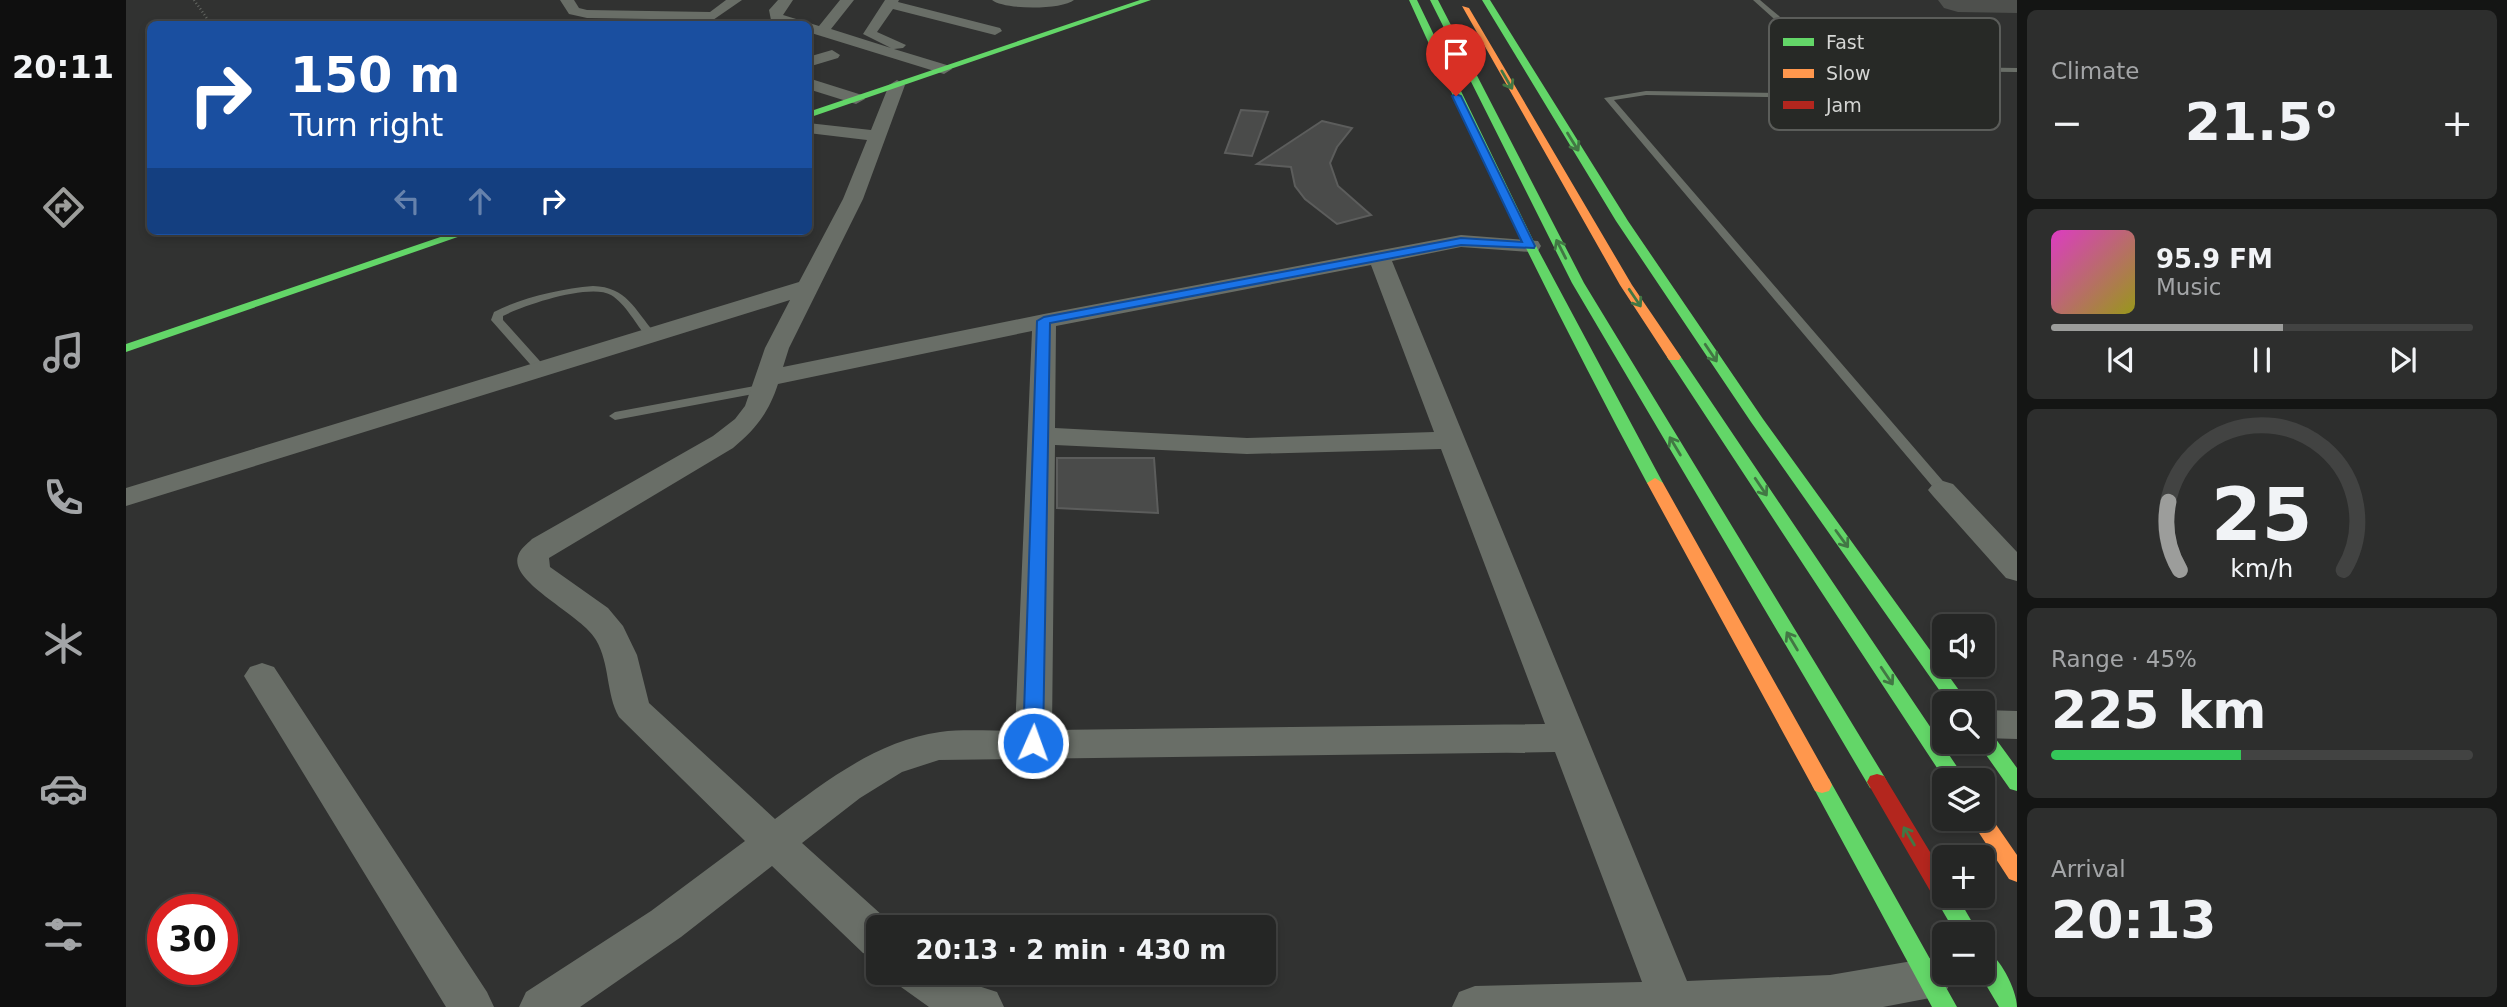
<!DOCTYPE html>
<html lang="en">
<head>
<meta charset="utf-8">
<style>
	body { margin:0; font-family:"DejaVu Sans",sans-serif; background:#2d2e2d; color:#f1f3f6; height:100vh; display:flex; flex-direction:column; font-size:26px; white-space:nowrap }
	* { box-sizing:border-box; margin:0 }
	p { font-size:23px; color:#a3a5a7 }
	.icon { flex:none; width:38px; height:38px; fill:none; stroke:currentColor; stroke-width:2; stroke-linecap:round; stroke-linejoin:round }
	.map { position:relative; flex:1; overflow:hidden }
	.drawer { display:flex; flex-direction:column; gap:10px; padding:10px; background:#141514; width:490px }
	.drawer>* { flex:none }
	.hud { position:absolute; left:21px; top:21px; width:665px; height:214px; border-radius:10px; box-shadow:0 4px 10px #0003,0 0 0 2px #424342; background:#1a4fa0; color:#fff; overflow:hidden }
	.buttons { position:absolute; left:1806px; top:614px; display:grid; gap:14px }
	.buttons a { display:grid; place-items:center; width:63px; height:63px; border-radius:10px; background:#252625; box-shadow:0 4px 10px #0003,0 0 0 2px #424342; font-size:35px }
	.speed { position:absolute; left:21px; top:894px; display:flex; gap:14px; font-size:35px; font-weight:700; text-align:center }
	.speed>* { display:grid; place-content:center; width:91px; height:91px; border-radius:50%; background:#252625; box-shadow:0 4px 10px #0003,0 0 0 2px #424342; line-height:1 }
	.speed .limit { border:10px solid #d22; background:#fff; color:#111 }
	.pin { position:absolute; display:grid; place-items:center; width:60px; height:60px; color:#fff; margin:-72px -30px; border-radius:50% 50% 50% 0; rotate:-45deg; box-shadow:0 0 7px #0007 }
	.pin .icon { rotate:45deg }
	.me { position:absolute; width:77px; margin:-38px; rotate:2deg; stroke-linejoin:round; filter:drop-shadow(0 0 5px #0008) }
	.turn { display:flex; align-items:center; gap:24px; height:147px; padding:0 28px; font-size:32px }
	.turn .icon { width:91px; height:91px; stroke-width:2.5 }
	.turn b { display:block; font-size:49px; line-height:60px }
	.lanes { display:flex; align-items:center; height:66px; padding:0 28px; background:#0003; justify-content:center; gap:35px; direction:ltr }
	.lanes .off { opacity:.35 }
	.big { font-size:52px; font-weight:800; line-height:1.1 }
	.drawer .widget { flex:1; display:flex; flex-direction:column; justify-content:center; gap:10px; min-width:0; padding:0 24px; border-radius:10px; background:#2d2e2d }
	.drawer .dial { align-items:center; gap:0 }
	.dial svg { height:182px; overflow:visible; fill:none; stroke:#424342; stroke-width:7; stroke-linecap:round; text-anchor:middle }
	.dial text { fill:#f1f3f6; stroke:none }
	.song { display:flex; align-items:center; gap:21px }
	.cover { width:84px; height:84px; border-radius:10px; background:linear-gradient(135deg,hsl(310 70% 55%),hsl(60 70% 35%)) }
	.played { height:7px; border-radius:4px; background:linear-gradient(90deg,#9c9d9b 55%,#424342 55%) }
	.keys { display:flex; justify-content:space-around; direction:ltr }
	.heat { display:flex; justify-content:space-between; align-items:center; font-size:38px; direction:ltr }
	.charge { height:10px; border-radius:5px; background:linear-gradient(90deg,#34c759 45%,#424342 0) }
	.trip { position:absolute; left:740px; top:915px; width:410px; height:70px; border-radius:10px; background:#252625; box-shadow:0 4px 10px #0003,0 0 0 2px #424342; font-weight:800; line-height:70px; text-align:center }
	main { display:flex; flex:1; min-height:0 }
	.tab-bar { display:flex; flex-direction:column; width:126px; justify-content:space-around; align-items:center; background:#0f0f0f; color:#a3a5a7 }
	.tab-bar .icon { width:49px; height:49px }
	.tab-bar .current { color:#9c9d9b }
	.tab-bar b { font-size:32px; color:#f1f3f6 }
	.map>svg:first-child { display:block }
</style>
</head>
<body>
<main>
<nav class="tab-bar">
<b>20:11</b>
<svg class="icon current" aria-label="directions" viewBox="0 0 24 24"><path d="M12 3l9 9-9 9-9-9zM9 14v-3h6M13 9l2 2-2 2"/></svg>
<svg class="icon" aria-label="music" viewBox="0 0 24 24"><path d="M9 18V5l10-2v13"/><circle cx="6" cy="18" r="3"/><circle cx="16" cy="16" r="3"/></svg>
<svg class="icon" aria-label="phone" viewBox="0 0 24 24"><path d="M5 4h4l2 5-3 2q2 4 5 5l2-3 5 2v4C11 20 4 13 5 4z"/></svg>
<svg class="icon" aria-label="climate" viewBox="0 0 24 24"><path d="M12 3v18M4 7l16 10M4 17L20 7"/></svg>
<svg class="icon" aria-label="car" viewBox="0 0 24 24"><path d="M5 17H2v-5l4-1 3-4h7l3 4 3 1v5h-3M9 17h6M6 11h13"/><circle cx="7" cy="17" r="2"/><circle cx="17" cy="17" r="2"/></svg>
<svg class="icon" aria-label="filters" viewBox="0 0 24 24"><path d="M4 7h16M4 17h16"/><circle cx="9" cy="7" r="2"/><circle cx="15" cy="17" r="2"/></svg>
</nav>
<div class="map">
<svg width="1891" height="1007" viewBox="0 0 1891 1007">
	<rect width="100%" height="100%" fill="#313231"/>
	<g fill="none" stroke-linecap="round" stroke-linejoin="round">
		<path fill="#4e504d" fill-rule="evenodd" d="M 1812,0 L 1891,0 L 1891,13 L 1832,12 L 1818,8 Z"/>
	</g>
	<path fill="#4a4b4a" stroke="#5c5d5c" stroke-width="2" d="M 1115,110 L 1142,112 L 1126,156 L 1099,153 Z
		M 1196,121 L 1226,128 L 1211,147 L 1204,163 L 1212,186 L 1245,215 L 1211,224 L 1179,199 L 1169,186 L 1165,167 L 1131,164 Z
		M 931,458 L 1028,458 L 1032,513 L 931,508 Z"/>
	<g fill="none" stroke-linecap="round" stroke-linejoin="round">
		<path stroke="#656863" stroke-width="2.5" stroke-dasharray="1 2.5" stroke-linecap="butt" d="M 68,0 L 85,24"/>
		<path fill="#696e67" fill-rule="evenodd" d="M 1627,0 L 1634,0 C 1670,30 1706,65 1755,66 L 1715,37 L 1715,35 L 1719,35 L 1765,66 L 1891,68 L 1891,72 L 1772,71 L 1827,108 L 1828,110 L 1824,112 L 1805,100 L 1520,95 L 1488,100 L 1822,487 L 1824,490 L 1822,493 L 1812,493 L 1478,98 L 1520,91 L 1798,95 L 1762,71 L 1743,70 L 1723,66 L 1692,53 L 1666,35 Z
			M 467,286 C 501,287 508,309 529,333 L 529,337 L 521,337 C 510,325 500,304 485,295 C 464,283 398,305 377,316 L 377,320 L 421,369 L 415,373 L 411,372 L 365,320 L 368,312 C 397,297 434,289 467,286 Z
			M 639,384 L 645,388 L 643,391 L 489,420 L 483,416 L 489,412 Z"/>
		<path fill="#696e67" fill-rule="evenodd" d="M 434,0 L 448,0 L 453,8 L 461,10 L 584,12 L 600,0 L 616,0 L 587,20 L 461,18 L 443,14 Z
			M 652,0 L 667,0 L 657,15 L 693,26 L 714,0 L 728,0 L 705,29 L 765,48 L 737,34 L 759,0 L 773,0 L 772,2 L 874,28 L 876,31 L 869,35 L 767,9 L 751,32 L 780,45 L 777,48 L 768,49 L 824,66 L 826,69 L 818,74 L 682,32 L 682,24 L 659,24 L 645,20 L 643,10 Z
			M 866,0 L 948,0 C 936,10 878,10 866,0 Z
			M 706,50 L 714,55 L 712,58 L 682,67 L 682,57 Z
			M 682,78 L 736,95 L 739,99 L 730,104 L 682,89 Z
			M 771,80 L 779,85 L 737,199 L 663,348 L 657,367 L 918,314 L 1335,235 L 1412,241 L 1415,246 L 1412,251 L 1404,252 L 1335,247 L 1266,261 L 1561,981 L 1704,975 L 1804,958 L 1818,963 L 1818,973 L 1824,973 L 1826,978 L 1820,992 L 1804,998 L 1757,1007 L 1326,1007 L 1333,992 L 1349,986 L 1516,982 L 1429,752 L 813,760 L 776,772 L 734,798 L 676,843 L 767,925 L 768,928 L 752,928 L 752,958 L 737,953 L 646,866 L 555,937 L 454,1007 L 393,1007 L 400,992 L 525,911 L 619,841 L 493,717 C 480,694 484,664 470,640 C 457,615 383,583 392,556 C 394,549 401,544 406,539 L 587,436 L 609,419 L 619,406 L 639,348 L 664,300 L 0,506 L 0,488 L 673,282 L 717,199 L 741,140 L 682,133 L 682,123 L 745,130 L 763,85 ZM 1245,265 L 1308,432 L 1121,438 L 929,428 L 930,326 ZM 906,331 L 889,731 C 864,731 838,729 814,732 C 750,741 699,782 649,819 L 523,703 L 511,655 L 497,626 L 482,608 L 424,567 L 423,558 L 607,448 C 630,429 643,412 652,384 ZM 929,445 L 1121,454 L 1315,449 L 1419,724 L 926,730 Z
			M 1817,481 L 1827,484 L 1891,552 L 1891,581 L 1880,578 L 1807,496 L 1802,490 L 1807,484 Z
			M 136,663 L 148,667 L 361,992 L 368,1007 L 320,1007 L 118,676 L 124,667 Z
			M 1857,710 L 1891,711 L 1891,739 L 1857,738 Z
			M 769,973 L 828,973 L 843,983 L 871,992 L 878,1007 L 803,1007 L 775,987 Z"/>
		<path fill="#63d668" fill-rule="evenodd" d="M 1014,0 L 1025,0 L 682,118 L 682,112 Z
			M 1283,0 L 1291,0 L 1409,244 L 1537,483 L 1534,486 L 1529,488 L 1521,483 C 1436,325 1357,164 1283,0 Z
			M 1304,0 L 1312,0 L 1458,283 L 1758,776 L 1761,782 L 1758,788 L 1751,790 L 1744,788 L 1446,283 Z
			M 1356,0 L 1364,0 L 1502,221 L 1637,419 L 1843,704 L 1823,704 L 1625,422 L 1490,221 Z
			M 332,231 L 349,231 L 0,352 L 0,344 Z
			M 1548,353 L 1555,357 L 1840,780 L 1819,780 L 1541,357 Z
			M 1857,729 L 1864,731 L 1891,768 L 1891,791 L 1884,789 L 1851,742 L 1857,742 Z
			M 1696,777 L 1703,779 L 1831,1007 L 1806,1007 L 1686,785 L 1689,779 Z
			M 1818,887 L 1818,896 L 1831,896 L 1853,934 L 1830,934 L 1808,896 L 1811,889 Z
			M 1857,949 C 1873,954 1891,990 1891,1007 L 1873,1007 L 1853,973 L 1857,973 Z"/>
		<path fill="#ff974d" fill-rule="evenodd" d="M 1336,6 L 1343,8 L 1506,285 L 1555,357 L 1553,360 L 1543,360 L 1494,285 Z
			M 1529,478 L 1537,483 L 1703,779 L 1706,785 L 1703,791 L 1696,793 L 1689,791 L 1521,483 Z
			M 1857,811 L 1862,813 L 1891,855 L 1891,882 L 1883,879 L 1844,819 L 1857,819 Z"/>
		<path fill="#b3261e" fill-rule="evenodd" d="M 1751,774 L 1758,776 L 1818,875 L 1818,896 L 1828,896 L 1826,901 L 1818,903 L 1810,901 L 1741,782 L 1744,776 Z"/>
	</g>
	<defs><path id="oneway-shaft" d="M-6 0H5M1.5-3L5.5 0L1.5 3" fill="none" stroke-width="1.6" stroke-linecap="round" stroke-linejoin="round" transform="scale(1.75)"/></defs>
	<g stroke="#427744">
		<use href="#oneway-shaft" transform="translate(1381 80) rotate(60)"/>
		<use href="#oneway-shaft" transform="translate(1447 142) rotate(58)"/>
		<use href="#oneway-shaft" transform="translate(1435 249) rotate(-117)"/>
		<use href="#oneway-shaft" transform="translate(1509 298) rotate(56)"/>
		<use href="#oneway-shaft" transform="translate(1585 353) rotate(56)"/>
		<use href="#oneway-shaft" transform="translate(1549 446) rotate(-121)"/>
		<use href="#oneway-shaft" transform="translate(1635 487) rotate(56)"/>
		<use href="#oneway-shaft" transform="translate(1716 539) rotate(54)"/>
		<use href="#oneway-shaft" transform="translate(1666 641) rotate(-121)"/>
		<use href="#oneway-shaft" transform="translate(1761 676) rotate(56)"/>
		<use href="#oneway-shaft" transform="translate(1783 836) rotate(-121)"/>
	</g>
	<path fill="#1a73e8" stroke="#114b97" stroke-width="2" d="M 1330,94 L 1335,96 L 1409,246 L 1408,248 L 1335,245 L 924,323 L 917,743 L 914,748 L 907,750 L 900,748 L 897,743 L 911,321 L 918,317 L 1335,238 L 1396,242 L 1326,96 Z"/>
	<rect x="1643" y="18" width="231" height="112" rx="10" fill="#272926" stroke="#5b5d5a" stroke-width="2"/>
	<rect x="1657" y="38" width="31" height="8" fill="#63d668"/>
	<rect x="1657" y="69" width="31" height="9" fill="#ff974d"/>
	<rect x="1657" y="101" width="31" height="8" fill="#b3261e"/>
	<g font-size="19" fill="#d5d6d4">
		<text x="1700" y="49">Fast</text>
		<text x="1700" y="80">Slow</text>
		<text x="1700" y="112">Jam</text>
	</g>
</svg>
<div class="buttons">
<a><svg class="icon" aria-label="sound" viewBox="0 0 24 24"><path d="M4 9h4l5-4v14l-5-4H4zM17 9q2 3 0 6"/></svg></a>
<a><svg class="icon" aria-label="search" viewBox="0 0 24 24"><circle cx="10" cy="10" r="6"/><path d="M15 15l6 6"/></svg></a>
<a><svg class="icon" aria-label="layers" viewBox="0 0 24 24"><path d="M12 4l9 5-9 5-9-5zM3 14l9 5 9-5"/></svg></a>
<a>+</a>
<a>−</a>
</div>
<div class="speed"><div class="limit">30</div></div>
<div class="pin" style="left:1330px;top:96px;background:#d93025"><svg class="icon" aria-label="arrive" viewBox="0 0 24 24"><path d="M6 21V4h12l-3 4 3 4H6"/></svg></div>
<svg class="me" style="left:907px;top:743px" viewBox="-20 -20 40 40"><circle r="17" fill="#1a73e8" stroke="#fff" stroke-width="3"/><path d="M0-11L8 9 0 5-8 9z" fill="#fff"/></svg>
<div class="trip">20:13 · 2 min · 430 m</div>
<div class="hud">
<div class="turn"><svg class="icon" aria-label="right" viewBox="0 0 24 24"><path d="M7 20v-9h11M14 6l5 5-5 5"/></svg><div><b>150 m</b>Turn right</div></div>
<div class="lanes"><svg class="icon off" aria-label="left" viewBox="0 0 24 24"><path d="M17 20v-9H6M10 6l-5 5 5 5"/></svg><svg class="icon off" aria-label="ahead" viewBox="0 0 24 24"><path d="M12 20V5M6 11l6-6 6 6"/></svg><svg class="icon" aria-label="right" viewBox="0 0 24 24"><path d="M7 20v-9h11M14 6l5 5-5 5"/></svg></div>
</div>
</div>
<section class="drawer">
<div class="widget"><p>Climate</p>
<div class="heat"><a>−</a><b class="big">21.5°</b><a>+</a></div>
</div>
<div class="widget">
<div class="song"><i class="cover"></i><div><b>95.9 FM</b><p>Music</p></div></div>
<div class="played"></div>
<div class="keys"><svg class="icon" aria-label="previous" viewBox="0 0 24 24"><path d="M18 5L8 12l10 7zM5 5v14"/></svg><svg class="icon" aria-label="pause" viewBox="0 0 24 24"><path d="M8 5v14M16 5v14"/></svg><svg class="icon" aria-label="next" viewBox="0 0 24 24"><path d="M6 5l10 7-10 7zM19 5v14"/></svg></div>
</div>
<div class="widget dial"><svg viewBox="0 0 100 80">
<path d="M14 69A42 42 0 1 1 86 69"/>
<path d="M14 69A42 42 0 0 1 9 39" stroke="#9c9d9b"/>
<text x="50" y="56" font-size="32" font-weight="700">25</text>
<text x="50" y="72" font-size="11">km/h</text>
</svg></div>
<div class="widget"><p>Range · 45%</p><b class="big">225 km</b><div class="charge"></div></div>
<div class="widget"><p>Arrival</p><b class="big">20:13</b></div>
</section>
</main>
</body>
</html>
